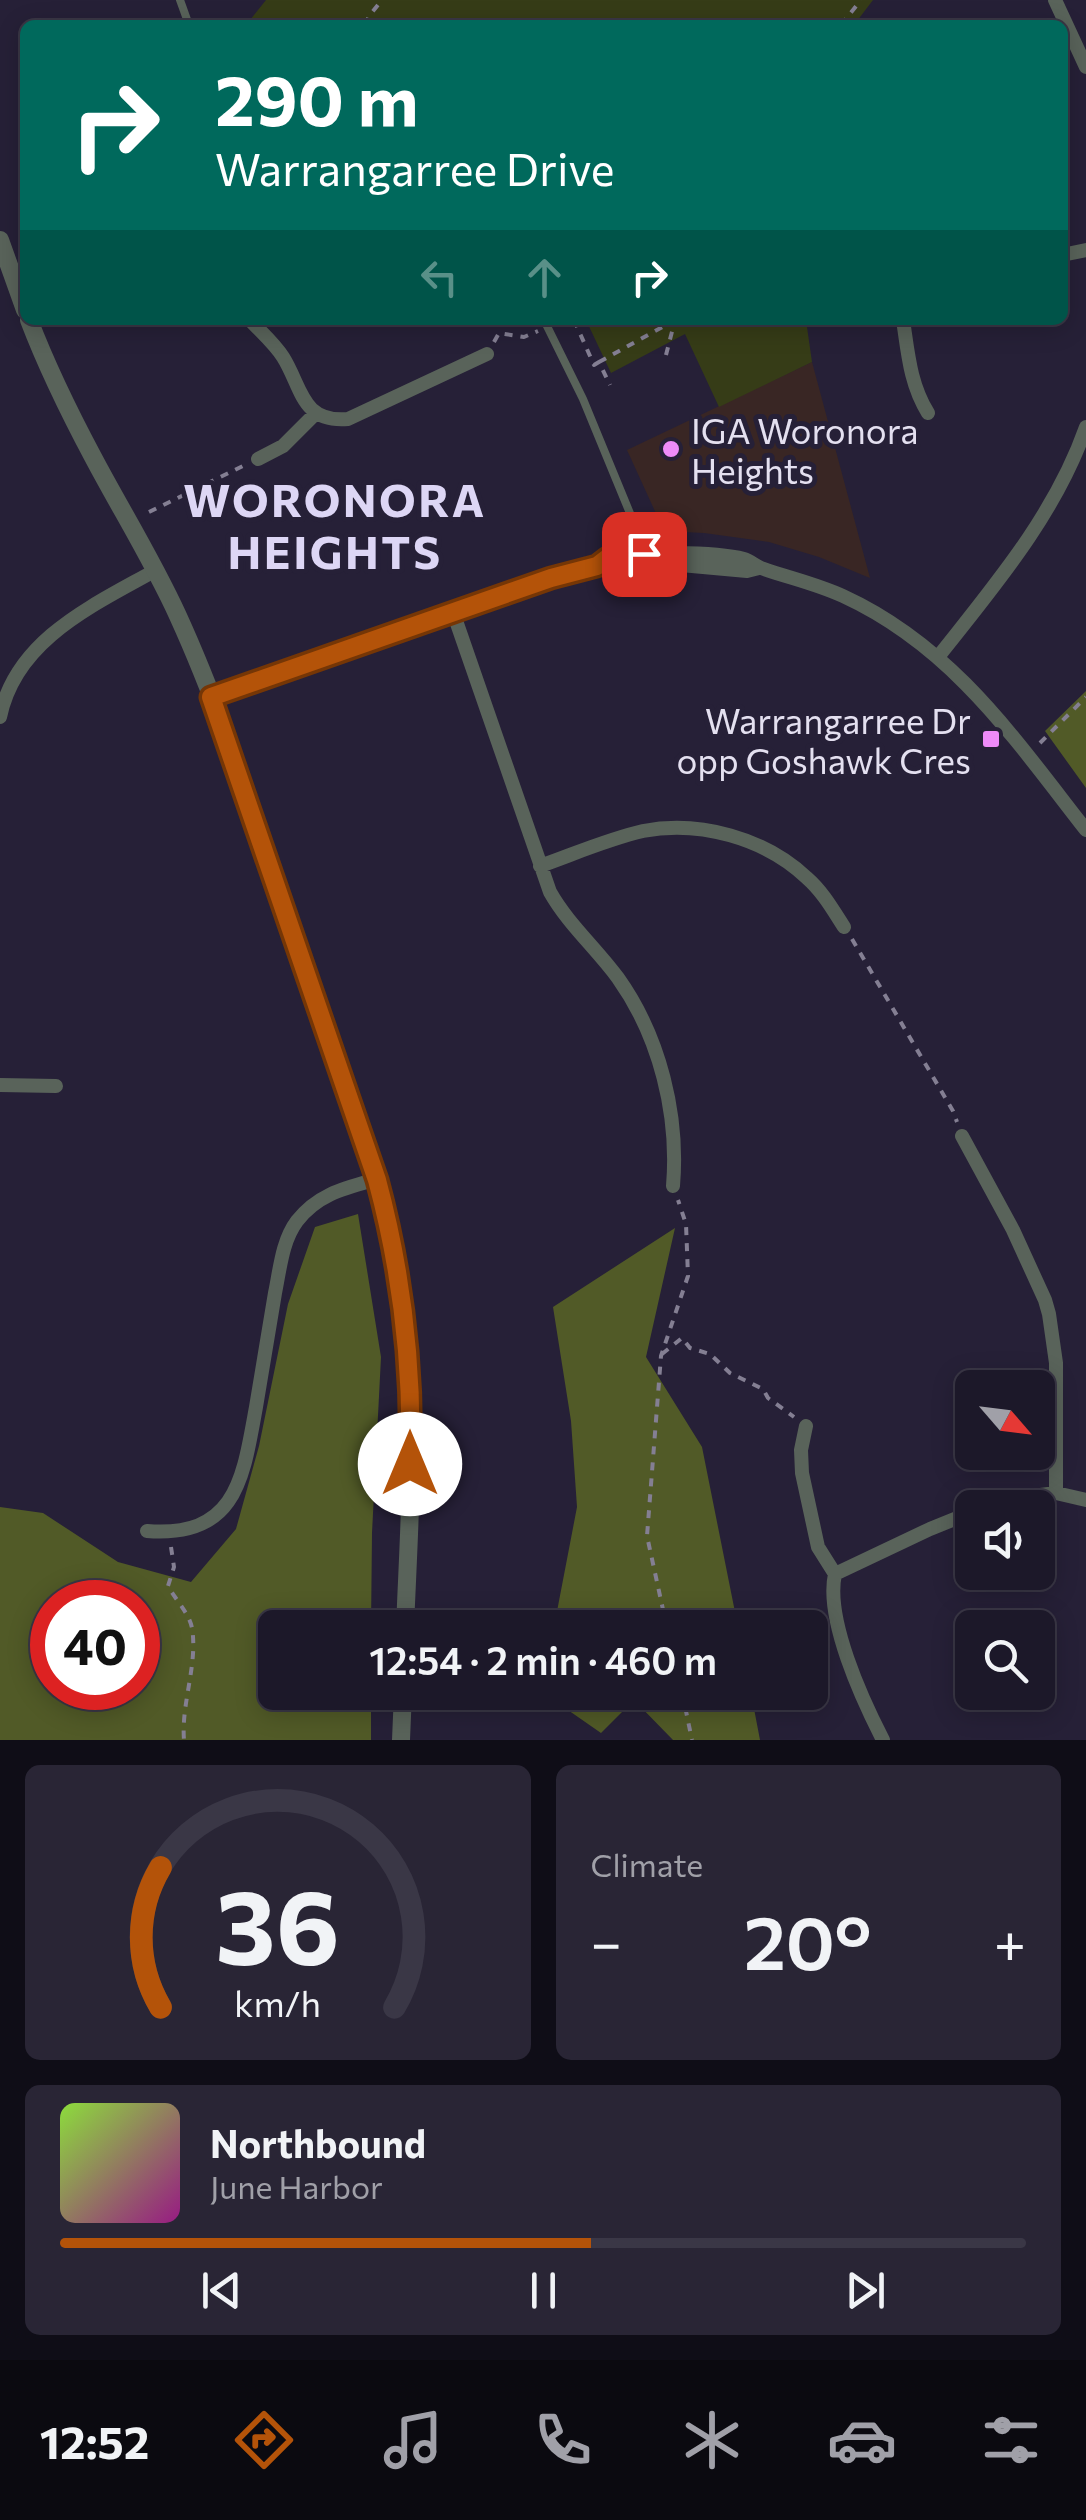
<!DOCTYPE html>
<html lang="en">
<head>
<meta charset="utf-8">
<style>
	body { margin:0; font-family:Commissioner,sans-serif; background:#292535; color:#f1f3f6; height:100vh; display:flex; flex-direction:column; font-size:38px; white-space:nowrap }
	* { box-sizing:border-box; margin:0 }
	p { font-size:32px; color:#a0a0a8 }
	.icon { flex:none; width:55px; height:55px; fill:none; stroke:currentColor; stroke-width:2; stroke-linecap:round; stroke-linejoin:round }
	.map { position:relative; height:1740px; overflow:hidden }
	.side { display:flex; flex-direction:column; gap:25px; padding:25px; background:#0f0d17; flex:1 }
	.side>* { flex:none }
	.banner { position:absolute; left:20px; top:20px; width:1048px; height:305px; border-radius:15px; box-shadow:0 5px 25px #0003,0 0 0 2px #3a3746; background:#00695c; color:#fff; overflow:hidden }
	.needle { width:65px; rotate:118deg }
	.controls { position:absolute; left:955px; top:1370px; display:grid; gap:20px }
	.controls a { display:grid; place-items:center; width:100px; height:100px; border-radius:15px; background:#1c1829; box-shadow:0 5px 25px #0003,0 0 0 2px #3a3746; font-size:50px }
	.speed { position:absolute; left:30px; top:1580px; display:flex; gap:20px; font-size:50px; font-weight:700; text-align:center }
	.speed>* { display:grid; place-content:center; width:130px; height:130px; border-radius:50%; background:#1c1829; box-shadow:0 5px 25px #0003,0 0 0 2px #3a3746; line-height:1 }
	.speed .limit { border:15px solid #d22; background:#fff; color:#111 }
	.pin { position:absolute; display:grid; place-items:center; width:85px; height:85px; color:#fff; margin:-42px; border-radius:20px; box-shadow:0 5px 15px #0006 }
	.me { position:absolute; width:110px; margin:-55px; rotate:0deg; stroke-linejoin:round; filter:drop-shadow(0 0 8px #0008) }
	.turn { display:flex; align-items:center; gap:35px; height:210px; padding:0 30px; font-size:45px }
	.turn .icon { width:130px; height:130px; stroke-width:2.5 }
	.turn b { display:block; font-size:70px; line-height:85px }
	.lanes { display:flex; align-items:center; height:95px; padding:0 30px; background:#0003; justify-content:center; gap:50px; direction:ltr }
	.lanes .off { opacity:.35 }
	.big { font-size:75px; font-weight:600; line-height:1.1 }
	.side .tile { flex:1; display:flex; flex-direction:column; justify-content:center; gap:15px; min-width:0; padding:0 35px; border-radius:15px; background:#292535 }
	.side .dial { align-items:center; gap:0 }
	.dial svg { height:260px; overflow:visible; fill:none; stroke:#3a3746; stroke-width:7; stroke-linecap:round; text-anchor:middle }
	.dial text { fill:#f1f3f6; stroke:none }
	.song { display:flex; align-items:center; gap:30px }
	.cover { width:120px; height:120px; border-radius:15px; background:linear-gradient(135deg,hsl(90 70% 55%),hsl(310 70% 35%)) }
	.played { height:10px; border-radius:5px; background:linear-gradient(90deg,#b45309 55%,#3a3746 55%) }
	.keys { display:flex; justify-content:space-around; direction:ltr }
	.heat { display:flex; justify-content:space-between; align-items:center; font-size:55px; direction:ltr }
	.side .tiles { flex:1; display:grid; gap:25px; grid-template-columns:1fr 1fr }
	.tile:last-child { grid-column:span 2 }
	.trip { position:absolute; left:258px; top:1610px; width:570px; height:100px; border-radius:15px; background:#1c1829; box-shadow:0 5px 25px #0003,0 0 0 2px #3a3746; font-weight:600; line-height:100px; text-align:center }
	.dock { display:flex; height:160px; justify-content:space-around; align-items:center; background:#0b0a10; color:#a0a0a8 }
	.dock .icon { width:70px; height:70px }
	.dock .active { color:#b45309 }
	.dock b { font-size:45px; color:#f1f3f6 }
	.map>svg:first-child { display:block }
</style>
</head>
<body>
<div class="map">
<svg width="1086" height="1740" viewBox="0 0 1086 1740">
	<rect width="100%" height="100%" fill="#262037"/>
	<path fill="#392624" d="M 812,362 L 870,578 L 819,557 L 769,542 L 704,533 L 664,531 L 627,450 Z"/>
	<path fill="#363c17" d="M 266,0 L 873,0 L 854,25 L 246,25 Z
		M 586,320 L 806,320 L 812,362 L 719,407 L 685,334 L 611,373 Z"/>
	<path fill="#515a27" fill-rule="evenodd" d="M 1086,691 L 1086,788 L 1045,731 Z
		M 358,1214 L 381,1357 L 372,1533 L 371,1627 L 275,1628 L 275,1692 L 371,1693 L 371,1740 L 0,1740 L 0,1507 L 43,1513 L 118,1562 L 191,1582 L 236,1529 L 259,1446 L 288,1304 L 315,1227 ZM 52,1602 L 138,1602 L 138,1688 L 52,1688 Z
		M 675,1228 L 646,1357 L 702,1447 L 738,1627 L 554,1627 L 577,1507 L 571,1421 L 553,1307 Z
		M 542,1692 L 751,1693 L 760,1740 L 673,1740 L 634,1700 L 601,1733 Z"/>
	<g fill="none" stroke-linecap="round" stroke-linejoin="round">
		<path stroke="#847f93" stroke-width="4" stroke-dasharray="8 8" stroke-linecap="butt" d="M 365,25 L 369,16 L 382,0
			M 841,25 L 861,0
			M 574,320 L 594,365 L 599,362 L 610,385
			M 494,342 L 499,333 L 524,337 L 538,331
			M 666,355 L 675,320
			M 599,362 L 675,320
			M 149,512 L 245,465
			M 1040,743 L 1086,697
			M 852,939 L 953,1111 L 957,1122
			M 662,1354 L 682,1338 L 690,1348 L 710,1354 L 730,1373 L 763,1389 L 768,1398 L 794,1417
			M 171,1547 L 174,1567 L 168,1586 C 175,1599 189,1613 192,1628 C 198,1665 181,1703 184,1740
			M 667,1628 L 647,1536 L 661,1356 L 688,1276 L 686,1224 L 678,1200
			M 682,1692 L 692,1740"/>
		<path stroke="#59635a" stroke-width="8" d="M 180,0 L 189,25
			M 544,320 L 583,399 L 641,540 L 644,555"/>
		<path stroke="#59635a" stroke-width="14" d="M 1055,0 L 1086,67
			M 1062,255 L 1086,250
			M 250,320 C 261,332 274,343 283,357 C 302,387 301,423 348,419 L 487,354
			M 903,320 C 908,353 910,384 928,413
			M 258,459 L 283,446 L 316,413
			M 597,566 L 608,569 L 670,564 L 747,571 L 759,568
			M 453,612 L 550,892 C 568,924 596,948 618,978 C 660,1037 679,1115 673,1186
			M 938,657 C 995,585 1055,515 1086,427
			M 211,697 L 551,577 C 565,574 582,572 595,567 C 600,565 603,560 608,559 C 633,550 718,552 744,559 C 751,561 756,567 764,569 C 790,578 817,584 843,596 C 952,646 1014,738 1086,830
			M 0,717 C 16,639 94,605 156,570
			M 540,866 C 574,854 608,839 643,831 C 699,820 765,838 807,878 C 823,892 833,910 844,927
			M 0,1085 L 56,1086
			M 962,1136 L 1013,1230 L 1045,1300 L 1049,1314 L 1056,1363 L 1056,1493
			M 806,1426 L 801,1450 L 802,1473 L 818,1547 L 835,1574 C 825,1619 862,1699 883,1740
			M 988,1508 L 1017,1498 L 1056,1493 L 1086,1500
			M 147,1531 C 237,1538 243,1478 256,1407 C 262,1369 269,1331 275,1293 C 280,1269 282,1241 297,1221 C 318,1194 345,1188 377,1179
			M 835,1574 L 930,1529 L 972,1512"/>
		<path stroke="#59635a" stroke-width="18" d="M 0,240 L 25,310
			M 29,320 C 47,367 69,412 93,457 C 121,510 153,561 178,616 C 226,721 259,833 297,942 C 338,1062 390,1192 405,1318 C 417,1421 409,1525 405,1628
			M 401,1740 L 403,1692"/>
	</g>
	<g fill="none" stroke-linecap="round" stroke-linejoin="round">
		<defs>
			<path id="route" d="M 410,1464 C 413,1367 402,1273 377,1180 L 211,697 L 551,578 L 597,566 L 606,559 L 644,554"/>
		</defs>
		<use href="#route" stroke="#753606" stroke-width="25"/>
		<use href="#route" stroke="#b45309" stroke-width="18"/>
	</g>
	<g fill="#ee8bf8" stroke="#262037" stroke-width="4">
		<circle cx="671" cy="449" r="10"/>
		<rect x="981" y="729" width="20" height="20" rx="5"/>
	</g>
	<g text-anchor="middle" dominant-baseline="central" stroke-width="10" stroke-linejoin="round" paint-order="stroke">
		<g font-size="35" fill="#e4e0f0" stroke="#262037" text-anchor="start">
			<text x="691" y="429">IGA Woronora<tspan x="691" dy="40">Heights</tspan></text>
			<text x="971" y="719" text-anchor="end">Warrangarree Dr<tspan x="971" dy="40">opp Goshawk Cres</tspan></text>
		</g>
		<g font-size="45" font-weight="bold" letter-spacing="2.5" fill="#ddd6f5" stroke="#262037">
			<text x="335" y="498">WORONORA<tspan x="335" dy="52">HEIGHTS</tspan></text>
		</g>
	</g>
</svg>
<div class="controls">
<a><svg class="needle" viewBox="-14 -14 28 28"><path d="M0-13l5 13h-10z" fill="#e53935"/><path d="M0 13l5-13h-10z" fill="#a0a0a8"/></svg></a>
<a><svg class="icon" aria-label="sound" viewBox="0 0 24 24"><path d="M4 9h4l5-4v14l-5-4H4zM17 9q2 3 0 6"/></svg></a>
<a><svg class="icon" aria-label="search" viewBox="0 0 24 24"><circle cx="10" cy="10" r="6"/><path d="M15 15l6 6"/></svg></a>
</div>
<div class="speed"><div class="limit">40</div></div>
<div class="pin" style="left:644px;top:554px;background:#d93025"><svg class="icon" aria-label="arrive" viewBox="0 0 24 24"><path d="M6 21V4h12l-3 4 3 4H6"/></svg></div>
<svg class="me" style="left:410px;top:1464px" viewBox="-20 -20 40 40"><circle r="19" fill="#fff"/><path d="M0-13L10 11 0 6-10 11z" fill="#b45309"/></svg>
<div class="trip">12:54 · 2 min · 460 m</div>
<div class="banner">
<div class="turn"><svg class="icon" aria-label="right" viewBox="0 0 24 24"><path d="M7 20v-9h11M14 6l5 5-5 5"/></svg><div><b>290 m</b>Warrangarree Drive</div></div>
<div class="lanes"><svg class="icon off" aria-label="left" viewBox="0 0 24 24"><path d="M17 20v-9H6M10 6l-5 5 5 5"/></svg><svg class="icon off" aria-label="ahead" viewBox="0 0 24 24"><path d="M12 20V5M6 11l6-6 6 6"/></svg><svg class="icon" aria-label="right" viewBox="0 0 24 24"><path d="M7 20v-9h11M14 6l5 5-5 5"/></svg></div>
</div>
</div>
<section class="side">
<div class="tiles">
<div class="tile dial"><svg viewBox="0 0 100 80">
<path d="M14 69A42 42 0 1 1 86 69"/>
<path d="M14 69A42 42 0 0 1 14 26" stroke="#b45309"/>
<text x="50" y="56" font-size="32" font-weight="700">36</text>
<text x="50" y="72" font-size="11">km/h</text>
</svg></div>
<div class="tile"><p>Climate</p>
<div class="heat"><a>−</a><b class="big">20°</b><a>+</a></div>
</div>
<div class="tile">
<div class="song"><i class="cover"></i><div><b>Northbound</b><p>June Harbor</p></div></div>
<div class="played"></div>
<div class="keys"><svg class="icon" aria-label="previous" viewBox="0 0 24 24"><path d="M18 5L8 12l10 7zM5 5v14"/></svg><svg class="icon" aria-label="pause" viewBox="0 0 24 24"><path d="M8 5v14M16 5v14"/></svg><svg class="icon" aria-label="next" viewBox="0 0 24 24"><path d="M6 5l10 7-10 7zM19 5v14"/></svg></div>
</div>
</div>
</section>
<nav class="dock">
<b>12:52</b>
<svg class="icon active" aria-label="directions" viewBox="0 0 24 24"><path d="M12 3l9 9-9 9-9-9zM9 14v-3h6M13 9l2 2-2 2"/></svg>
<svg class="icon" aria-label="music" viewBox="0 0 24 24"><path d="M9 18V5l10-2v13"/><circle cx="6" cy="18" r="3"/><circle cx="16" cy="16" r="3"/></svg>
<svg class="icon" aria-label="phone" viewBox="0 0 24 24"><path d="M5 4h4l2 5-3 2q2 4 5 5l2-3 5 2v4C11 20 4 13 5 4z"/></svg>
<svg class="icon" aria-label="climate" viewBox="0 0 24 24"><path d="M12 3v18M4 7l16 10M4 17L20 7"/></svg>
<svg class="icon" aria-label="car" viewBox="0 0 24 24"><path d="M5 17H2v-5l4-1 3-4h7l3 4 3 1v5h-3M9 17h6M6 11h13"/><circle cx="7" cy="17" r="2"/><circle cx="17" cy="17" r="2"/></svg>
<svg class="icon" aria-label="filters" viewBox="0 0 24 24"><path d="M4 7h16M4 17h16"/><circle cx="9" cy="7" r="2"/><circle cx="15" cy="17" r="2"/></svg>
</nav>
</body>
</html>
